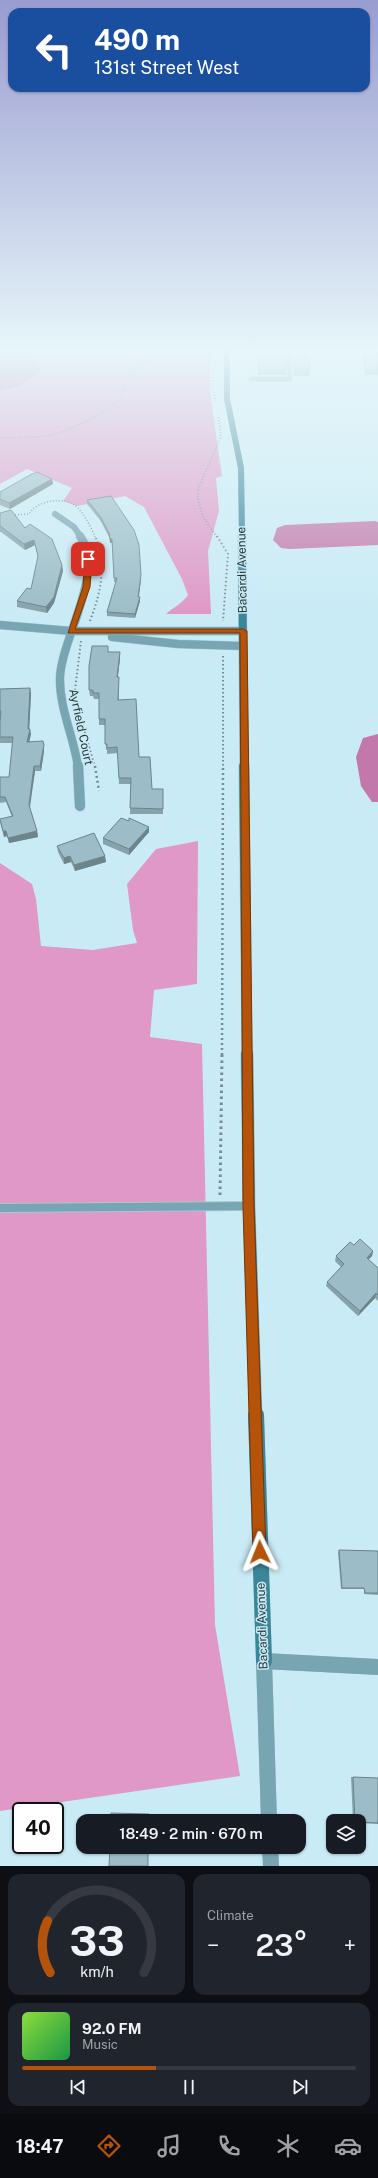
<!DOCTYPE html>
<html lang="en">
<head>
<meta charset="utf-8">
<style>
	body { margin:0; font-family:"Public Sans",sans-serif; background:#20242c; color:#f1f3f6; height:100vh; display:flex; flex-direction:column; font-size:15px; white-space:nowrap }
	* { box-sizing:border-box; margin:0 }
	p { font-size:13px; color:#9ea1a6 }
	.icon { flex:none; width:22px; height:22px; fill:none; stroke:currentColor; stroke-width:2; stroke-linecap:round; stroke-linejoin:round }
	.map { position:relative; height:1866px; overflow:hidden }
	.details { display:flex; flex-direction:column; gap:8px; padding:8px; background:#0d0f14; flex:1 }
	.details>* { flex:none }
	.banner { position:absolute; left:8px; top:8px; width:362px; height:84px; border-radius:12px; box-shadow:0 1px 3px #0004; background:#1a4fa0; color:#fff; overflow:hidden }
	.controls { position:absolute; left:326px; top:1814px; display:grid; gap:8px }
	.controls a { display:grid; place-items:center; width:40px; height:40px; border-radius:8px; background:#171b24; box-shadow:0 1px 3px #0004; font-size:20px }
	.speed { position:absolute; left:12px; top:1802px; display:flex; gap:8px; font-size:20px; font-weight:700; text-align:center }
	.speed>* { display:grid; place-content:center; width:52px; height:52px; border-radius:50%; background:#171b24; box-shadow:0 1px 3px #0004; line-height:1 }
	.speed .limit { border:2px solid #111; border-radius:6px; background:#fff; color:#111 }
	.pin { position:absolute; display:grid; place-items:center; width:34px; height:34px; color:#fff; margin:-17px; border-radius:8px; box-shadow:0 2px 6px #0006 }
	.me { position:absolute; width:44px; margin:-22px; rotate:358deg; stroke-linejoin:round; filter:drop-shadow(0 0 3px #0008) }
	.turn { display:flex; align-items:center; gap:14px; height:84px; padding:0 20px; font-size:18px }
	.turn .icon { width:52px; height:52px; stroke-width:2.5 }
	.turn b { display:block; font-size:28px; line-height:34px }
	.big { font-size:30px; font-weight:600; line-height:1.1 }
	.details .card { flex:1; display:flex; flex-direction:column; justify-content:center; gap:6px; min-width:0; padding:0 14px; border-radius:12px; background:#20242c }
	.details .dial { align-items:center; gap:0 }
	.dial svg { height:104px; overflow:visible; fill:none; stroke:#363941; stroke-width:7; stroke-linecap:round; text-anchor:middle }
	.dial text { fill:#f1f3f6; stroke:none }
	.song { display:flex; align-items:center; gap:12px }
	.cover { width:48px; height:48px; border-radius:6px; background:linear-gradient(135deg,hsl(90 70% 55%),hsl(140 70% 35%)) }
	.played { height:4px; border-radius:2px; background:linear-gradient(90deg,#b45309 40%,#363941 40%) }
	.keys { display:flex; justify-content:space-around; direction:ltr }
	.heat { display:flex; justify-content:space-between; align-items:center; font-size:22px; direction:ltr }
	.details .tiles { flex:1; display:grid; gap:8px; grid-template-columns:1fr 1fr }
	.card:last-child { grid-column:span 2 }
	.trip { position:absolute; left:76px; top:1814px; width:230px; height:40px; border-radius:12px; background:#171b24; box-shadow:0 1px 3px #0004; font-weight:600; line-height:40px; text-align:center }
	.dock { display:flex; height:64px; justify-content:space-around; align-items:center; background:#090b0e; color:#9ea1a6 }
	.dock .icon { width:28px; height:28px }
	.dock .current { color:#b45309 }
	.dock b { font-size:18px; color:#f1f3f6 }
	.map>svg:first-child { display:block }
</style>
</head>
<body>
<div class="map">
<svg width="378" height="1866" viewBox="0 0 378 1866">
	<rect width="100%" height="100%" fill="#c9ebf5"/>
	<path fill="#df98c7" d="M 0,353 L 211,353 L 210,392 L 222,476 L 216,478 L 219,511 L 208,551 L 211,614 L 166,614 C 174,607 182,604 188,595 L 182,579 L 144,507 L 125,496 L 77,506 L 63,501 L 72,488 L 27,469 L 0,484 Z
		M 198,841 L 197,984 L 154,990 L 150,1037 L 202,1044 L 215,1625 L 240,1776 L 0,1811 L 0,863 L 32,884 L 36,899 L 41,946 L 93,950 L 137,943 L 133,930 L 127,884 L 156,849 Z"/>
	<path fill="#c378ab" d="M 0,353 C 16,353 32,351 40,368 C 32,383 16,387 0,391 Z
		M 375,521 L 378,522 L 378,545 L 290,549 L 281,548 L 273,540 L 277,528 L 285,525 Z
		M 378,734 L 378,802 L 372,802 L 361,786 L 356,757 L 363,738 Z"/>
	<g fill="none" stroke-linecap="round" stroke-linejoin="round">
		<defs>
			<path id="lane-far1" d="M 251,379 L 290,379 L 289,353"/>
			<path id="lane" d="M 0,1208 L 249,1206"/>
			<path id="street-far3" d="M 55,514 L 74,527 L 81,537"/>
			<path id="street-far2" d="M 0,625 L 71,631 L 243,631
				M 112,637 L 178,644 L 243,646
				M 78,767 C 74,737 59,708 60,677 C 62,637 106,572 80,536"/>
			<path id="street-far1" d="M 78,766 L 80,806"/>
			<path id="street" d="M 269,1821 L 264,1661 L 378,1667
				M 270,1847 L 271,1866"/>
			<path id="secondary-far4" d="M 227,353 L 227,399 L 241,468 L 242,537"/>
			<path id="secondary-far3" d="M 242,536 L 244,767"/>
			<path id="secondary-far2" d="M 244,766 L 247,1055"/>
			<path id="secondary-far1" d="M 247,1054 L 249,1206 L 256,1416"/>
			<path id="secondary" d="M 256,1415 L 264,1661"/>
		</defs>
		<use href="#lane-far1" stroke="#a9c7d0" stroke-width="5"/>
		<use href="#lane" stroke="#a9c7d0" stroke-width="10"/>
		<use href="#street-far3" stroke="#a9c7d0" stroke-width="6"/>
		<use href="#street-far2" stroke="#a9c7d0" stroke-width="9"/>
		<use href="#street-far1" stroke="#a9c7d0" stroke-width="11"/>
		<use href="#street" stroke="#a9c7d0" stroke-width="16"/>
		<use href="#secondary-far4" stroke="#a9c7d0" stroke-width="6"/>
		<use href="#secondary-far3" stroke="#a9c7d0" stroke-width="9"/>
		<use href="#secondary-far2" stroke="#a9c7d0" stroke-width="11"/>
		<use href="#secondary-far1" stroke="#a9c7d0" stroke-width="13"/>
		<use href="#secondary" stroke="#a9c7d0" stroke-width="16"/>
		<path stroke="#768d94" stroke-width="1.5" stroke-dasharray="1 2" stroke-linecap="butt" d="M 214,353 L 213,389 L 216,402
			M 0,438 C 15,437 31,438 46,436 C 65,434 103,414 117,402 C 125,395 123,388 126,380 C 130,365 156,358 169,353
			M 12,515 L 29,514 C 37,500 65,496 77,507 C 85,515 91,527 95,537
			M 217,537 L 203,517 L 198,500 L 198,489 L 221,437 L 218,415"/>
		<path stroke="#768d94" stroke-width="2" stroke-dasharray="1.5 2.5" stroke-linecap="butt" d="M 217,536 L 228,554 L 223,621
			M 90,621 C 101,592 107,566 95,536
			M 81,641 L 75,690 L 79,712 L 95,767
			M 223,656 L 223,767"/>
		<path stroke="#768d94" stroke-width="2.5" stroke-dasharray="2 3" stroke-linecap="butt" d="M 95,766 L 99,791
			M 222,1055 L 223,766"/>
		<path stroke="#768d94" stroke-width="3" stroke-dasharray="2.5 3.5" stroke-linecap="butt" d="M 220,1195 L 222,1054"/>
		<use href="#lane-far1" stroke="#78a5b2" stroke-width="4.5"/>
		<use href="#lane" stroke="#78a5b2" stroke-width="8"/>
		<use href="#street-far3" stroke="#78a5b2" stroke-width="6"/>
		<use href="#street-far2" stroke="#78a5b2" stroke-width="8"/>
		<use href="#street-far1" stroke="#78a5b2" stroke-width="10"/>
		<use href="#street" stroke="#78a5b2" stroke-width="16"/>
		<use href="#secondary-far4" stroke="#3c8699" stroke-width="6"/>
		<use href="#secondary-far3" stroke="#3c8699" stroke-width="8"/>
		<use href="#secondary-far2" stroke="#3c8699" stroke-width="10"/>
		<use href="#secondary-far1" stroke="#3c8699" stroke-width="12"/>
		<use href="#secondary" stroke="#3c8699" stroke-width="16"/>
	</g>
	<path fill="#86a3ab" d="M 363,353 L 376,353 L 378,366 L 378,375 L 365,375 Z
		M 297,356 L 310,370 L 309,376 L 294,376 L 294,358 L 296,358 Z
		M 258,358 L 286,370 L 286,375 L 258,375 Z
		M 52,479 L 53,484 L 10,509 L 0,505 L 0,492 Z
		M 111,496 L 141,579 L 139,597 L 140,597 L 140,601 L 135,618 L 107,616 L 107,612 L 116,582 L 114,582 L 112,543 L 110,543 L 109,537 L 100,520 L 87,504 L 87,500 Z
		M 0,513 L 25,528 L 62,565 L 63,571 L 54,603 L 47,613 L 17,607 L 17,601 L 31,589 L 38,558 L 35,545 L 25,550 L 1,532 L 0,532 Z
		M 109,652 L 120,658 L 118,677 L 119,682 L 119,700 L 139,757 L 152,789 L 163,789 L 163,814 L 130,814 L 131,784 L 119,784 L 118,753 L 107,754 L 107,750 L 106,750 L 105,725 L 99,725 L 99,699 L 94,699 L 93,696 L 90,696 L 89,690 Z
		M 30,688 L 31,694 L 29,729 L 31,734 L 29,742 L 44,751 L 41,771 L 35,771 L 30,808 L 37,831 L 38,837 L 9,843 L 7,836 L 4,837 L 0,822 L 12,817 L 6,802 L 0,803 L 0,777 L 9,777 L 13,743 L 0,743 L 0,722 L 1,716 L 0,716 L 0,689 Z
		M 149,832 L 129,855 L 103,844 L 103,838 Z
		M 57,846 L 105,856 L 106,862 L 75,871 L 71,862 L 64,864 L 58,852 Z
		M 354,1245 L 373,1251 L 372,1256 L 368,1260 L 378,1268 L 378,1301 L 375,1298 L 358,1316 L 326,1286 L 327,1282 L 341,1267 L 335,1261 L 336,1256 Z
		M 339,1550 L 378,1551 L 378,1595 L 364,1594 L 364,1589 L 341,1589 L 338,1552 Z
		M 351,1777 L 353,1777 L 378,1778 L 378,1824 L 359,1823 L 359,1821 L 353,1821 Z"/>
	<path fill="#6d848b" d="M 52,479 L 53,484 L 10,509 L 9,503 Z
		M 110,539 L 112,539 L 112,543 L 110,543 Z
		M 34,540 L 35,545 L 25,550 L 24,544 Z
		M 62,565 L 63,571 L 54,603 L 47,613 L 46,607 Z
		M 141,575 L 141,579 L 138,601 L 138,597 Z
		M 140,597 L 140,601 L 135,618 L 135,614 Z
		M 120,652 L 120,658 L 117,683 L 117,677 Z
		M 30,688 L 31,694 L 29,734 L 28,729 Z
		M 30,729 L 31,734 L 28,747 L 27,742 Z
		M 44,745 L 44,751 L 41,771 L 40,766 Z
		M 34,766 L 35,771 L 29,810 L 29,805 Z
		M 149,827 L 149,832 L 129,855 L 129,849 Z
		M 3,831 L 6,831 L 7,836 L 4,837 Z
		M 37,831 L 38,837 L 9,843 L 8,838 Z
		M 70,856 L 71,862 L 64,864 L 64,858 Z
		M 105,856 L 106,862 L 75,871 L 74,865 Z
		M 373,1251 L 372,1256 L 365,1263 L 367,1258 Z
		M 376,1293 L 375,1298 L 358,1316 L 360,1311 Z"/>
	<path fill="#9cbdc7" stroke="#6d848b" d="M 364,353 L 376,353 L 378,370 L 365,370 Z
		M 297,356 L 308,356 L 310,370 L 294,370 L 294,358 L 297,358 Z
		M 258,358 L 286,358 L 286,370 L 259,370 Z
		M 37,472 L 52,479 L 9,503 L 0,499 L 0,492 L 30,475 Z
		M 111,496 L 134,530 L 139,545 L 141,575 L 138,597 L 140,597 L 135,614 L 107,612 L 117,578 L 114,578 L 112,539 L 110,539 L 109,533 L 100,516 L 87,500 Z
		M 11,510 L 25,528 L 30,524 L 52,539 L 62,565 L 54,597 L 46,607 L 17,601 L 27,588 L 31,589 L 38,556 L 34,540 L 24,544 L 0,526 L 0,513 Z
		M 92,646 L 108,646 L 108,652 L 120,652 L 117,677 L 119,677 L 118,700 L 136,699 L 139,757 L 150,757 L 152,789 L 163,789 L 163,809 L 130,808 L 131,778 L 119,778 L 117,747 L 107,748 L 107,744 L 105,744 L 105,719 L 99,719 L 99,693 L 93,693 L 93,690 L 89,690 L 89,666 Z
		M 30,688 L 28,729 L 30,729 L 27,742 L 43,741 L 44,745 L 40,766 L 34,766 L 29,805 L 37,831 L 8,838 L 6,831 L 3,831 L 0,819 L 13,816 L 5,797 L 0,797 L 0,777 L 9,777 L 13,737 L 0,737 L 0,722 L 1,711 L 0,711 L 0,689 Z
		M 121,818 L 129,821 L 129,818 L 149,827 L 129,849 L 103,838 Z
		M 94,833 L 105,856 L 74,865 L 70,856 L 64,858 L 57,846 Z
		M 360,1239 L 373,1251 L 367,1258 L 378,1268 L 378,1295 L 376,1293 L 360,1311 L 327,1282 L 344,1264 L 336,1256 L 350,1242 L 354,1245 Z
		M 339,1550 L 378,1551 L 378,1593 L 365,1593 L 364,1588 L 342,1588 Z
		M 353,1777 L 378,1778 L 378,1823 L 359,1822 L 359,1821 L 355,1821 Z
		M 111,1813 L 149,1814 L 149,1821 L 111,1821 Z
		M 110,1847 L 148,1847 L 148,1866 L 109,1866 Z"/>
	<linearGradient id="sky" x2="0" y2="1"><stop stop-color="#999cd0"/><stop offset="0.57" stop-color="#e7f6fa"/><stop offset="1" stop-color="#e7f6fa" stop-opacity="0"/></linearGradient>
	<rect width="378" height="614" fill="url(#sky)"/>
	<path fill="#b45309" stroke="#753606" d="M 88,557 L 92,559 L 90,587 L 75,629 L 243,629 L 247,631 L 254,1206 L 266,1552 L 265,1557 L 260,1559 L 255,1557 L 253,1552 L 243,1206 L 240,633 L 68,633 L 83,587 L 85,559 Z"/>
	<g text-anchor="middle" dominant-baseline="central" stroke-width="3" stroke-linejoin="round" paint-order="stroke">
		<g font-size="12" fill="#29363a" stroke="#c9ebf5">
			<text transform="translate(242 570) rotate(-91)">Bacardi Avenue</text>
			<text transform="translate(81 727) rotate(78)">Ayrfield Court</text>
			<text transform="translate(262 1626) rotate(-92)">Bacardi Avenue</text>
		</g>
	</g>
</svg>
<div class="controls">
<a><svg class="icon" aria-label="layers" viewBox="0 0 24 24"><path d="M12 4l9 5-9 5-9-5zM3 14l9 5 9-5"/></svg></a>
</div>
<div class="speed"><div class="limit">40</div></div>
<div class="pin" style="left:88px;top:559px;background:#d93025"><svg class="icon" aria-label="arrive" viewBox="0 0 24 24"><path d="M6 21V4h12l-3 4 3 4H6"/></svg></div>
<svg class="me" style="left:260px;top:1552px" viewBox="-20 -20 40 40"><path d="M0-17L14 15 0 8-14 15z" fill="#b45309" stroke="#fff" stroke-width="4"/></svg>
<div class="trip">18:49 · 2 min · 670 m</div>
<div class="banner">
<div class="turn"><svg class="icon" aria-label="left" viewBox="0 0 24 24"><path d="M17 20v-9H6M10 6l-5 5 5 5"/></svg><div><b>490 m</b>131st Street West</div></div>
</div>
</div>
<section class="details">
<div class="tiles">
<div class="card dial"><svg viewBox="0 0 100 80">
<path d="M14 69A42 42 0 1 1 86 69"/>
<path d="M14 69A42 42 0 0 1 12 29" stroke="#b45309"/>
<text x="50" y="56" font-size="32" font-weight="700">33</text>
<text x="50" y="72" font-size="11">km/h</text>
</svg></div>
<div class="card"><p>Climate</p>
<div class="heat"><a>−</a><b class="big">23°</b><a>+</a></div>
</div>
<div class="card">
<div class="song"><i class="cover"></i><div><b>92.0 FM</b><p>Music</p></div></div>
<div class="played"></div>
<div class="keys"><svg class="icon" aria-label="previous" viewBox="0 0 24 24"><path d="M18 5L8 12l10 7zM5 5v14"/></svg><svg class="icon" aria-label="pause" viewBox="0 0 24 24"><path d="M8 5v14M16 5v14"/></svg><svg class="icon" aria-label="next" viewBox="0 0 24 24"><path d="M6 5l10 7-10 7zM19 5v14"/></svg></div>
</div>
</div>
</section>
<nav class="dock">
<b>18:47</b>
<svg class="icon current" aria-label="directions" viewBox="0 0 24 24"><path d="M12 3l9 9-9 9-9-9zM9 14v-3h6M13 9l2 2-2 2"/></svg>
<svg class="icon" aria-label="music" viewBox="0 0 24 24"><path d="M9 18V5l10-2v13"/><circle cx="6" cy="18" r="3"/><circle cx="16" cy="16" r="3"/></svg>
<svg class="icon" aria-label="phone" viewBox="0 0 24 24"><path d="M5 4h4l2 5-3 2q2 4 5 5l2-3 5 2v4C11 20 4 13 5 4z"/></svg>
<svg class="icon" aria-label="climate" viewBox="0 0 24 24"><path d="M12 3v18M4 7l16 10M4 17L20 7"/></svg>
<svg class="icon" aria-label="car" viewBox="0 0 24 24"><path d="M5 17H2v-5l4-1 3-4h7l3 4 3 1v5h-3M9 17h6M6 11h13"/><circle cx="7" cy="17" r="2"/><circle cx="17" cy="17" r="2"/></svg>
</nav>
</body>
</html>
